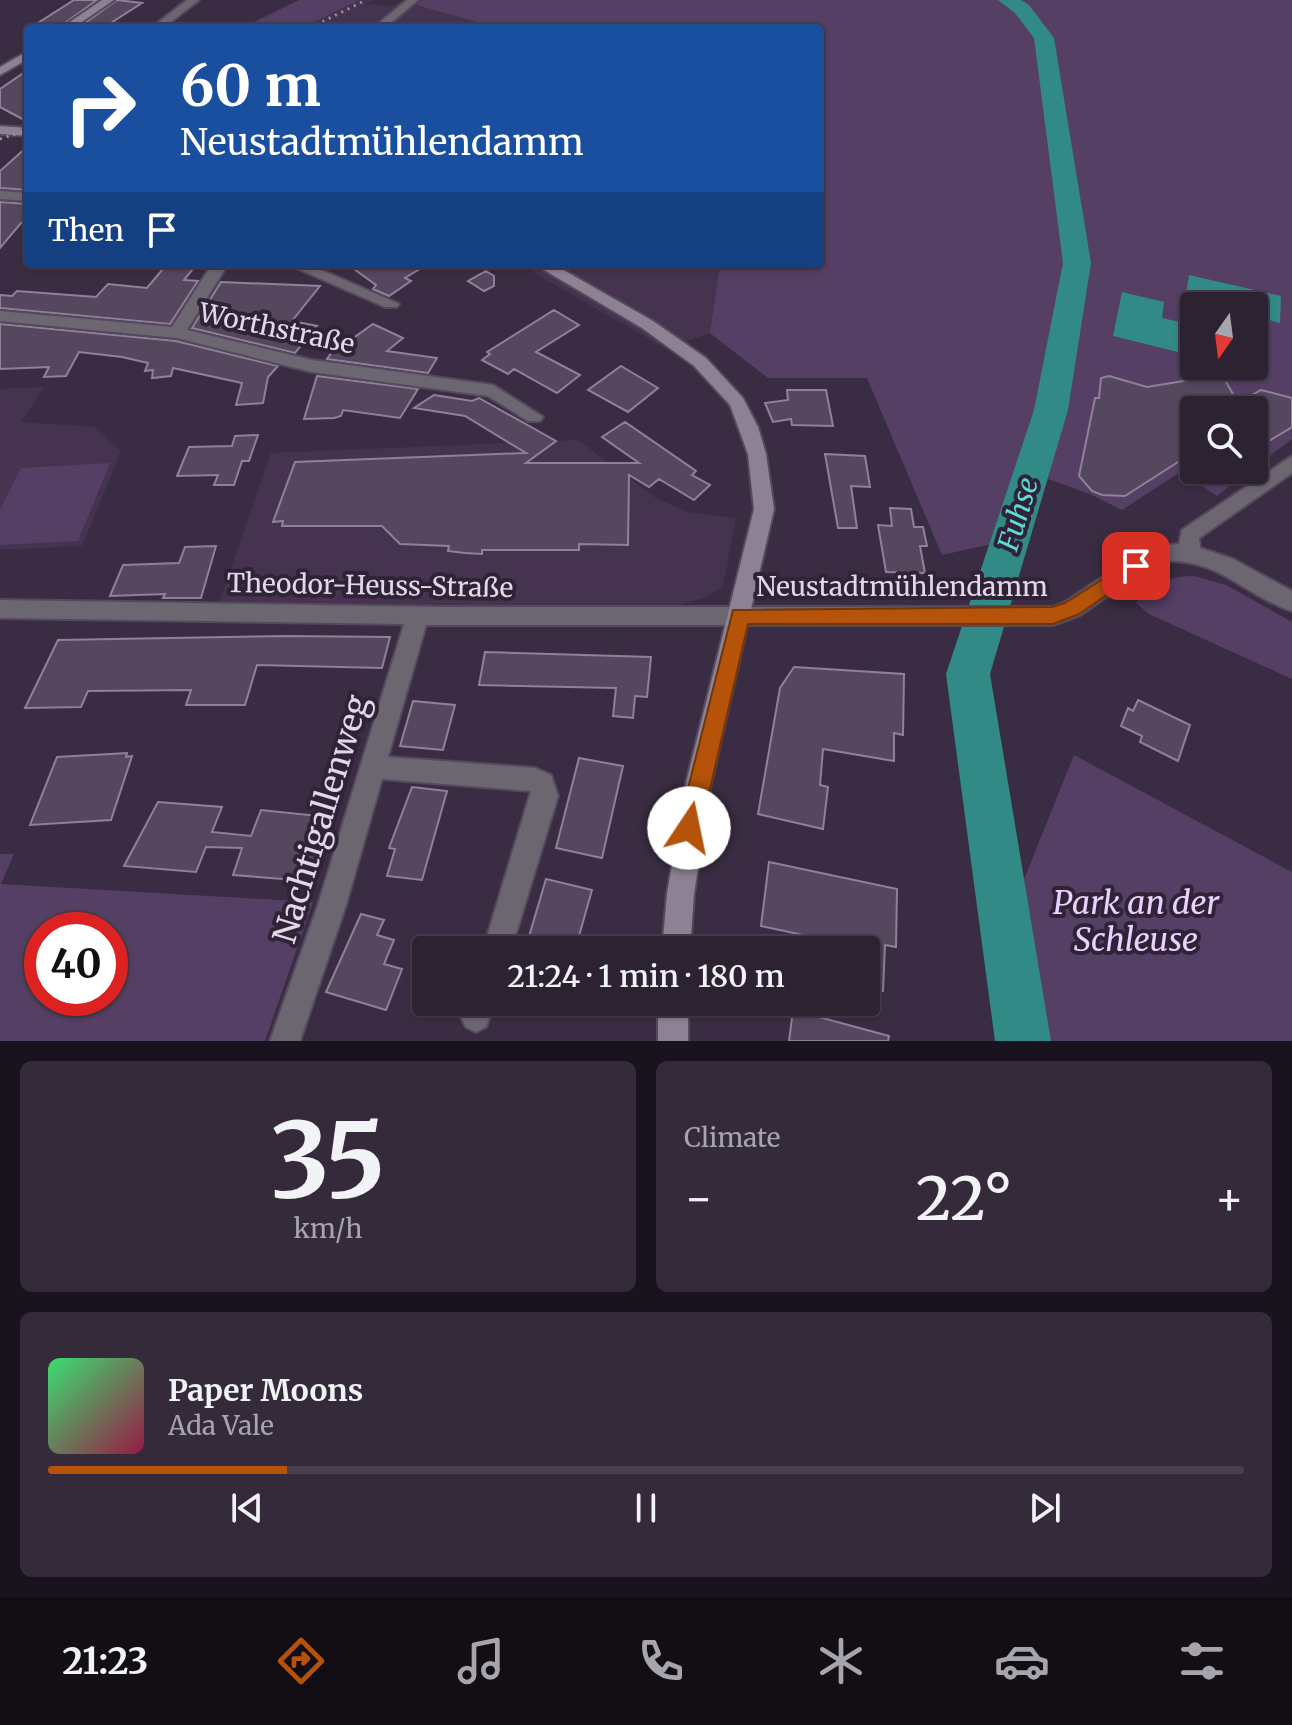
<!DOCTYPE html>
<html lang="en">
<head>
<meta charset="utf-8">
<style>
	body { margin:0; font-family:Merriweather,serif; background:#342a3a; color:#f1f3f6; height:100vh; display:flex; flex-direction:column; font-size:30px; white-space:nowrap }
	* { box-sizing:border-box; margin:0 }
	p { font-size:26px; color:#a6a4ac }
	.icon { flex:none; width:44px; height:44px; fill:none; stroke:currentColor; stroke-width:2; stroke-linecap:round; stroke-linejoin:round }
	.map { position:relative; height:1041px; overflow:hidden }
	.side { display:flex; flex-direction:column; gap:20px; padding:20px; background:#18131c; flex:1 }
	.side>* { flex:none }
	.top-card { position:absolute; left:24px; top:24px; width:800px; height:244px; border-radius:8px; box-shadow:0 2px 6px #0004,0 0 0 2px #483f4d; background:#1a4fa0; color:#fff; overflow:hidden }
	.needle { width:52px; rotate:194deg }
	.controls { position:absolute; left:1180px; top:292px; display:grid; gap:16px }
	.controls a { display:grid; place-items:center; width:88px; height:88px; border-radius:8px; background:#2c2232; box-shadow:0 2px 6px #0004,0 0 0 2px #483f4d; font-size:40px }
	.speed { position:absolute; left:24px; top:912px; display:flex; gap:16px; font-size:40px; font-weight:700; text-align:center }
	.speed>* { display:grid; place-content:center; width:104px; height:104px; border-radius:50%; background:#2c2232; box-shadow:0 2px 6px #0004,0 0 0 2px #483f4d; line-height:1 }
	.speed .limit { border:12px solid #d22; background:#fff; color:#111 }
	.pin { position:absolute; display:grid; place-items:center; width:68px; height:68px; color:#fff; margin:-34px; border-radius:16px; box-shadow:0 4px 12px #0006 }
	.me { position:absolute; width:88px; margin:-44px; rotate:11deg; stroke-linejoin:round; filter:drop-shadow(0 0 6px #0008) }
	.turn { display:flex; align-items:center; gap:28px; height:168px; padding:0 24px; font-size:36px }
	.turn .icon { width:104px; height:104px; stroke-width:2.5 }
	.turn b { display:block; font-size:56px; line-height:68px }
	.then { display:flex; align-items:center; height:76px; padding:0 24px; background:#0003; gap:16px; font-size:30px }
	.big { font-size:60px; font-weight:600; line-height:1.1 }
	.side .tile { flex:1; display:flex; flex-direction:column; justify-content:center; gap:12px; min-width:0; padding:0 28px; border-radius:12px; background:#342a3a }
	.side .dial { align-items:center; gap:0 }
	.dial b { font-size:104px; line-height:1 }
	.song { display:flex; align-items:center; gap:24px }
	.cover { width:96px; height:96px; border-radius:12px; background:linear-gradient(135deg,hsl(140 70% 55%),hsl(340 70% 35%)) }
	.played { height:8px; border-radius:4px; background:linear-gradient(90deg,#b45309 20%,#483f4d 20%) }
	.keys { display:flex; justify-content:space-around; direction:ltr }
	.heat { display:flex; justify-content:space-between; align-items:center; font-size:44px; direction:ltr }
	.side .tiles { flex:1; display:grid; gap:20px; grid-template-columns:1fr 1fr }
	.tile:last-child { grid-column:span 2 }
	.trip { position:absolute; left:412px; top:936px; width:468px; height:80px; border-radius:8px; background:#2c2232; box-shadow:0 2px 6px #0004,0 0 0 2px #483f4d; font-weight:600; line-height:80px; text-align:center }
	.menu { display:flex; height:128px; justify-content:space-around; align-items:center; background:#120e14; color:#a6a4ac }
	.menu .icon { width:56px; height:56px }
	.menu .current { color:#b45309 }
	.menu b { font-size:36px; color:#f1f3f6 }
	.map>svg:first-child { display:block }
</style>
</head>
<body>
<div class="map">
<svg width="1292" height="1041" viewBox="0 0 1292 1041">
	<rect width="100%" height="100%" fill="#3a2d43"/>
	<path fill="#45334f" d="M 359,0 L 373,0 L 363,7 L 373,4 L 391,6 L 403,1 L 494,28 L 302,28 Z
		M 519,264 L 720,264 L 710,333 L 666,349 Z
		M 44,387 L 21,422 L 94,427 L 121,451 L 82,546 L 0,550 L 0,389 Z
		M 578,440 L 656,498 L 687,512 L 736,518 L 723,587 L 703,598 L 669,608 L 219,603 L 271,453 Z"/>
	<path fill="#563f64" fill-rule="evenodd" d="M 299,0 L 359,0 L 302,28 L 242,28 Z
		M 421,0 L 1292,0 L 1292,439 L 1254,468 L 1254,410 L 1194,410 L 1194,470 L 1251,470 L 1217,496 L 1180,472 L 1122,510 L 1090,494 L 1040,476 L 1022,537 L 942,555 L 867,378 L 768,378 L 710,333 L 720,264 L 820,264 L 820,28 L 497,28 L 416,5 ZM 1194,306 L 1254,306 L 1254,366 L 1194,366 Z
		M 110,463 L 78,541 L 0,545 L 0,509 L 21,468 Z
		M 1194,576 L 1226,585 L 1292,622 L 1292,679 L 1149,614 L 1136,603 C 1152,582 1168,577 1194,576 Z
		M 1074,755 L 1292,872 L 1292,1041 L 1037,1041 L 1009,881 L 1023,882 Z
		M 0,854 L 14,854 L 1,884 L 313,902 L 265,1041 L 0,1041 ZM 42,930 L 110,930 L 110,998 L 42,998 Z"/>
	<path fill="#318a86" d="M 1189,275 L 1281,296 L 1280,323 L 1254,316 L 1254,306 L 1210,306 L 1185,300 Z
		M 1122,292 L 1164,302 L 1162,318 L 1194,325 L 1194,356 L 1113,336 Z"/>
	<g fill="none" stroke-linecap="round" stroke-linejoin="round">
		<path fill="#318a86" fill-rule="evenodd" d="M 998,0 L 1021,0 L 1029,5 L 1054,38 L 1091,263 L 1068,410 L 990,674 L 1051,1041 L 995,1041 L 946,674 L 1034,410 L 1063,263 L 1034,38 L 1015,13 Z"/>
	</g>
	<path fill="#55475e" stroke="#90809a" stroke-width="2" d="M 74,0 L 97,0 L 58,28 L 30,28 Z
		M 117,0 L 142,3 L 103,28 L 78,28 Z
		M 28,70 L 28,122 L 0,107 L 0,89 Z
		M 28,146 L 28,190 L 0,188 L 0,171 Z
		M 0,202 L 28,204 L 28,223 L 21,223 L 0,248 Z
		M 167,264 L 197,264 L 184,280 L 198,281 L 170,324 L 0,308 L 0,295 L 12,296 L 17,291 L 96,297 L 108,284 L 147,288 Z
		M 347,264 L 428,264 L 405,278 L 411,281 L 389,296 L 373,289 L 376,285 Z
		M 486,271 L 494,276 L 494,286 L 484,291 L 468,281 Z
		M 221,282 L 320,286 L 292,321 L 317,326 L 295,353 L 192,328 Z
		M 554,310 L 579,325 L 536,352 L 580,375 L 557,393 L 514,369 L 508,374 L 482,360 L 490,354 L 487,352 Z
		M 0,324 L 176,341 L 278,366 L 268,377 L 263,403 L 236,405 L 242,383 L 173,368 L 171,376 L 152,378 L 153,370 L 145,371 L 148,363 L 122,357 L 79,352 L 66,376 L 44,377 L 49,367 L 0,369 Z
		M 373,324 L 403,338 L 387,351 L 437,358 L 428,373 L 327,359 L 336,346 L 342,346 Z
		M 621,366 L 658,388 L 628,412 L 588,390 Z
		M 317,376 L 418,389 L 400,418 L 343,410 L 341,416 L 334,418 L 304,419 Z
		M 1109,376 L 1147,387 L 1214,376 L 1225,380 L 1238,403 L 1261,390 L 1292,398 L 1292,427 L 1254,450 L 1254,410 L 1194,410 L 1194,467 L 1178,462 L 1125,496 L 1102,495 L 1092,491 L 1079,476 L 1095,398 L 1099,398 L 1101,378 Z
		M 787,390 L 826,390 L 833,426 L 792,425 L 791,419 L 773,422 L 765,403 L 788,400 Z
		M 434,395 L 472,401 L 479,398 L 556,441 L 526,463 L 639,463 L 602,437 L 625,422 L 696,471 L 692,475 L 710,485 L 694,500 L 659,479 L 649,487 L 629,475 L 628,545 L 579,544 L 579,550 L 482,550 L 482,554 L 465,553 L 448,551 L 449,546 L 400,544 L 382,526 L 282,526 L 283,521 L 273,522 L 295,462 L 526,453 L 465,416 L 414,408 Z
		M 258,435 L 249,461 L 242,461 L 234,485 L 214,485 L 218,475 L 177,476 L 189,447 L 232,446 L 235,436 Z
		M 825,454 L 865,456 L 870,487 L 851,486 L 857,528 L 838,528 Z
		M 890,508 L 911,509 L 914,527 L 923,527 L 927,546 L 920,546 L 925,573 L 886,572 L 878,525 L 892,526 Z
		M 216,546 L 201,598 L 163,598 L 165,594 L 110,596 L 123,565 L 179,563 L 185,547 Z
		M 287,636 L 390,637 L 382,668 L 257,665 L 245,705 L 186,705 L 191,690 L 88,691 L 81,707 L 25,708 L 58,640 Z
		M 485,652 L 651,657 L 647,697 L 635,696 L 633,718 L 613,716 L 616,688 L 479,685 Z
		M 794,667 L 904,674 L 903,735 L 894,733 L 894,761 L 823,749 L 820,785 L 828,787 L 823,829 L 758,814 L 780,688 Z
		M 1138,700 L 1190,725 L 1178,761 L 1140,742 L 1142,736 L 1121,726 L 1128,708 L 1133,711 Z
		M 413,701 L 455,705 L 443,750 L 400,746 Z
		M 127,753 L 126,757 L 132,756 L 111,820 L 30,825 L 57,757 Z
		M 579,758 L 623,766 L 602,858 L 556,848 Z
		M 412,787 L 447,791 L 422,880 L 387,876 L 395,849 L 389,848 Z
		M 158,802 L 222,807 L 212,832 L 251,836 L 261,810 L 319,816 L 309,847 L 318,847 L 308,881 L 233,875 L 242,848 L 206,847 L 196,872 L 124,866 Z
		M 769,862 L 897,889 L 896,947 L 885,945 L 883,991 L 866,988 L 866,950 L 840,950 L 841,943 L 761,926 Z
		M 546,879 L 592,890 L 575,950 L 525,950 Z
		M 361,914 L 384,920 L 377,935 L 394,940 L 384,964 L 402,969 L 386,1010 L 326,992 Z
		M 793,1010 L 889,1036 L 888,1041 L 789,1041 Z"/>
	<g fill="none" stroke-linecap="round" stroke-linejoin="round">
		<defs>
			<path id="street" d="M 187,0 L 199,0 L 163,28 L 151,28 Z
				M 407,0 L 418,0 L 385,28 L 373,28 Z
				M 0,191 L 28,193 L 28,201 L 0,199 Z
				M 212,264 L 228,264 L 187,330 L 312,360 L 493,385 L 543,417 L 540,421 L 528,421 L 488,396 L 312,372 L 177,338 L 0,321 L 0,311 L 172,327 Z
				M 287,264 L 308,264 L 399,304 L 397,307 L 385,307 Z
				M 1292,456 L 1292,473 L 1199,538 L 1200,548 L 1233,559 L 1292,591 L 1292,611 C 1241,594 1220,557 1158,561 L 1080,615 L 1053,625 L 426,625 L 388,757 L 535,768 L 551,775 L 558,796 L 511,950 L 483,950 L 531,791 L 382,779 L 346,905 L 300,1041 L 270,1041 L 318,905 L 404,624 L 0,618 L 0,600 L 441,607 L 1053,607 L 1064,603 L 1147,547 L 1179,544 L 1182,530 Z
				M 465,1002 L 495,1002 L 486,1027 L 476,1032 L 466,1027 L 461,1017 Z"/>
			<path id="secondary" d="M 102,0 L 114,0 L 73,28 L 61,28 Z
				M 28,51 L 28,59 L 0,75 L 0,67 Z
				M 0,126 L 28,128 L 28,136 L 0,134 Z
				M 534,264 L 553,264 L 653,321 L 706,358 L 743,398 L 758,427 L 766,454 L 774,509 L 711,783 L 694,894 L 690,950 L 662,950 L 667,894 L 686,783 L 754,509 L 748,454 L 730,405 L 694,366 L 642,328 Z
				M 658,1002 L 688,1002 L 688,1041 L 658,1041 Z"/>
		</defs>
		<use href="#street" stroke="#55495d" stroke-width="4"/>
		<use href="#secondary" stroke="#55495d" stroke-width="4"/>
		<use href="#street" fill="#6c6671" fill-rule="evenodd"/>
		<use href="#secondary" fill="#8c8293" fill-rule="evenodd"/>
		<path stroke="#9b91a2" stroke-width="3" stroke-dasharray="2 5" stroke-linecap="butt" d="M 310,28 L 366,0
			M 0,139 L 28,130"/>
	</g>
	<path fill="#b45309" stroke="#753606" stroke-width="2" d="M 1136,558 L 1142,560 L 1145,566 L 1142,571 L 1079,614 L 1053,624 L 748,624 L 701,828 L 698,836 L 689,840 L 681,836 L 678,828 L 733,610 L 1052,607 L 1065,603 Z"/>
	<g text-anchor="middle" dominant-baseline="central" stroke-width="8" stroke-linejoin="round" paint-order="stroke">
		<g font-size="26" fill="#e1d9e7" stroke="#302338">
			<text transform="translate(277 328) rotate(12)">Worthstraße</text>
			<text transform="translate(370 585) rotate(1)">Theodor-Heuss-Straße</text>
			<text x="902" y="586">Neustadtmühlendamm</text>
		</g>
		<g font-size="28" font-style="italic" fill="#5bdcd5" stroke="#302338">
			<text transform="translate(1018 514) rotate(-73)">Fuhse</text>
		</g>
		<g font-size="32" fill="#e1d9e7" stroke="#302338">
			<text transform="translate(321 819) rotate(-73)">Nachtigallenweg</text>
		</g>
		<g font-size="32" font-style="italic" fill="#ecd1fe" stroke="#302338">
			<text x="1136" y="903">Park an der<tspan x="1136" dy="37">Schleuse</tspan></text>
		</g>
	</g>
</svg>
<div class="controls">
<a><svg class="needle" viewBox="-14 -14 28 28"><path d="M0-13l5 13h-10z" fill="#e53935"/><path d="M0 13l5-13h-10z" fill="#a6a4ac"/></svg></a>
<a><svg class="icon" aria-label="search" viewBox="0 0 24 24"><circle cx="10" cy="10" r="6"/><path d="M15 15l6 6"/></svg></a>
</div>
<div class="speed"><div class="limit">40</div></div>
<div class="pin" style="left:1136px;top:566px;background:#d93025"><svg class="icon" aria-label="arrive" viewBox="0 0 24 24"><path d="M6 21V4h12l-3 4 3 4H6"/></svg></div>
<svg class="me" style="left:689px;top:828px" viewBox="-20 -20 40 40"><circle r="19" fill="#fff"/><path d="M0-13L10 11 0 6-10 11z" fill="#b45309"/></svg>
<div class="trip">21:24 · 1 min · 180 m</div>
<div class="top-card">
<div class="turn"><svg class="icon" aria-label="right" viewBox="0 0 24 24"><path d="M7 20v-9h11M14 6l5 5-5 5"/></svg><div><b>60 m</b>Neustadtmühlendamm</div></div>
<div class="then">Then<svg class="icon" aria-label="arrive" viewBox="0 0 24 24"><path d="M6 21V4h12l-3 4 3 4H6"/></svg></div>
</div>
</div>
<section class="side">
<div class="tiles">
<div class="tile dial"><b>35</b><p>km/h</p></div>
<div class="tile"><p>Climate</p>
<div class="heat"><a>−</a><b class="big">22°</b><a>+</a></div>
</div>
<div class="tile">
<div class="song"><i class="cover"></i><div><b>Paper Moons</b><p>Ada Vale</p></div></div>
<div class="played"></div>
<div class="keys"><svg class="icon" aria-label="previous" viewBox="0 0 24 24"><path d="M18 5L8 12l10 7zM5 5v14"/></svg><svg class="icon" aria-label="pause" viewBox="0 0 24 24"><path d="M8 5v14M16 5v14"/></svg><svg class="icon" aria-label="next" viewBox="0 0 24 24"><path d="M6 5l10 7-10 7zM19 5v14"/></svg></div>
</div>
</div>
</section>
<nav class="menu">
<b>21:23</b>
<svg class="icon current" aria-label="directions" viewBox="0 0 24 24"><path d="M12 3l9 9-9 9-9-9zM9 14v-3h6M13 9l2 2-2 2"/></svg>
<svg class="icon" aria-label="music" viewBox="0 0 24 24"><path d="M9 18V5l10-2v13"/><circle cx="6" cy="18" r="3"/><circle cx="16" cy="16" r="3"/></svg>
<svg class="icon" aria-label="phone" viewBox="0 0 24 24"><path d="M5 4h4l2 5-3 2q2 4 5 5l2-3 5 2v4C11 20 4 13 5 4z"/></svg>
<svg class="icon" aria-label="climate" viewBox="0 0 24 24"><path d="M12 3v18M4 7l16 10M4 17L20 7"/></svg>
<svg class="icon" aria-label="car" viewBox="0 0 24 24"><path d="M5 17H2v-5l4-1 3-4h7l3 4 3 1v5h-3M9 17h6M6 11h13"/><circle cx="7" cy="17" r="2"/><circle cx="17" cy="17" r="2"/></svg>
<svg class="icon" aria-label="filters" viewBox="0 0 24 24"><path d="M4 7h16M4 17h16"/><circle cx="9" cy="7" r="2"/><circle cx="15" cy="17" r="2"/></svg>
</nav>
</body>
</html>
